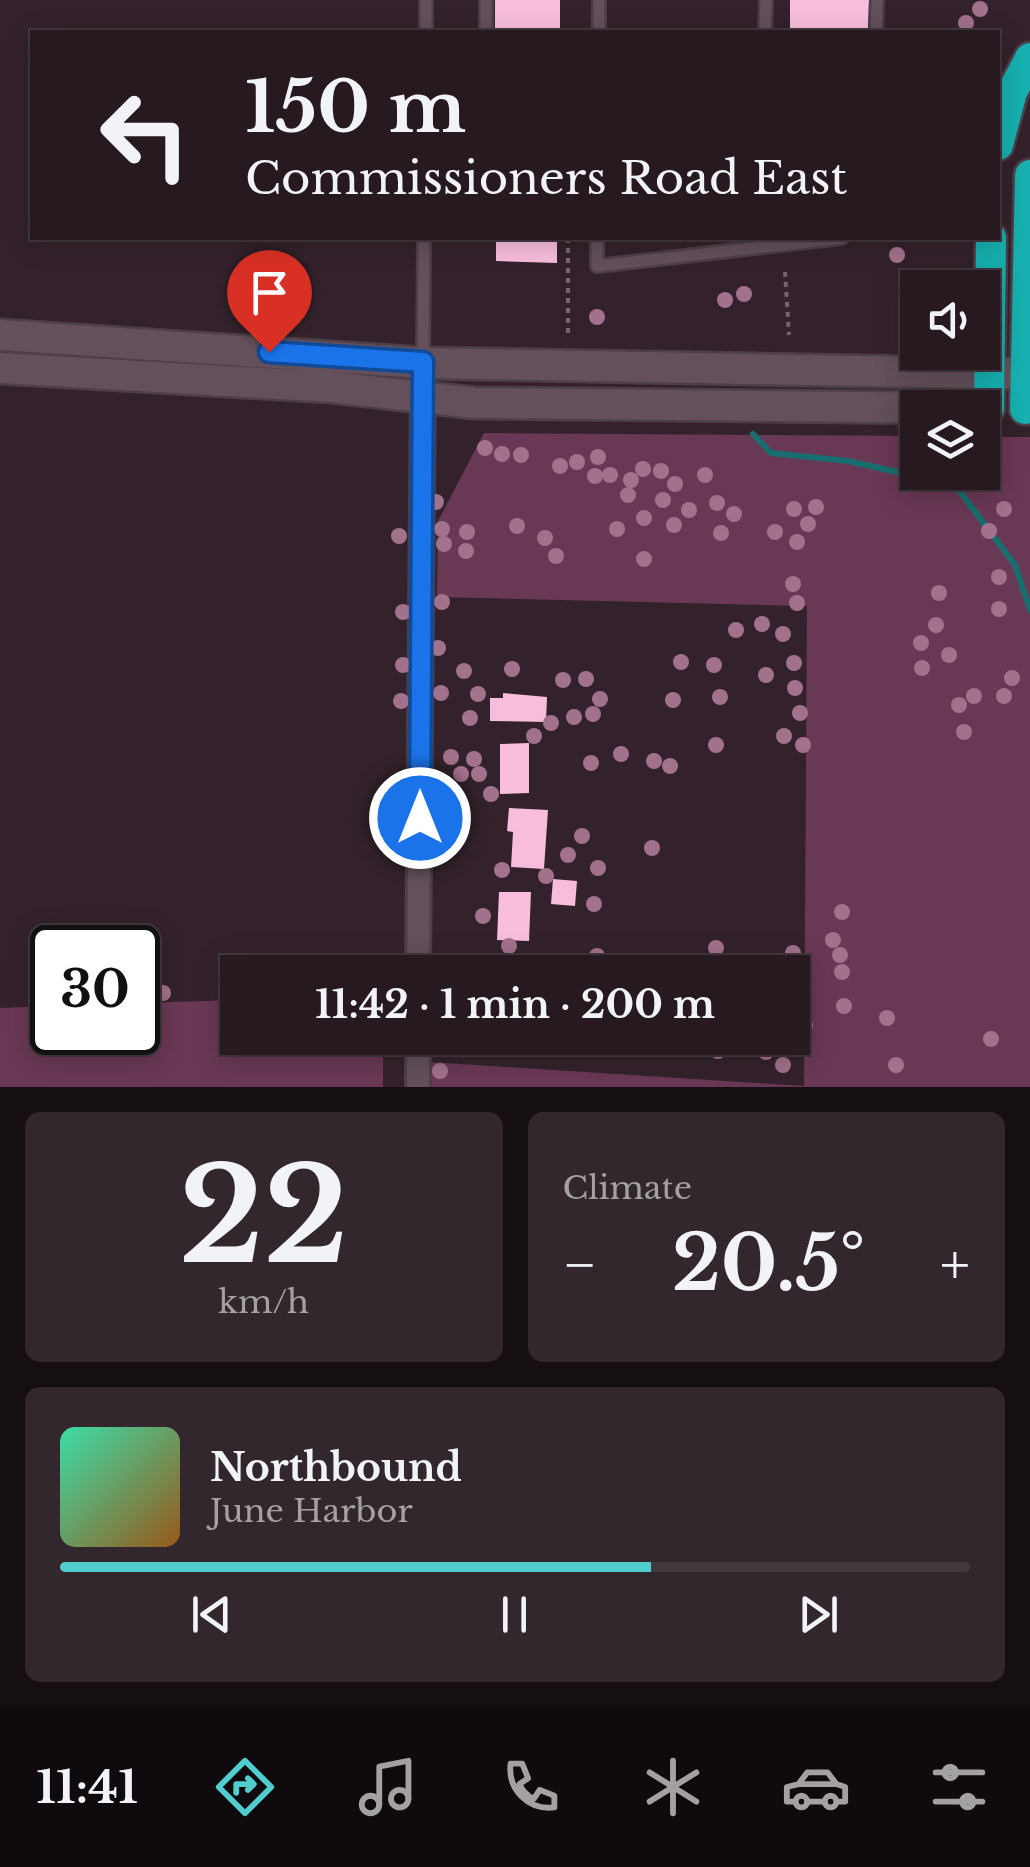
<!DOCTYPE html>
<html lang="en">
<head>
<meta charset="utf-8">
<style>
	body { margin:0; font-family:"Libre Baskerville",serif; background:#32272d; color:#f1f3f6; height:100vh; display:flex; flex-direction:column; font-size:38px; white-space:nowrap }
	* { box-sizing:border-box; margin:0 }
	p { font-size:32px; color:#a4a1a5 }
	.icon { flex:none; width:55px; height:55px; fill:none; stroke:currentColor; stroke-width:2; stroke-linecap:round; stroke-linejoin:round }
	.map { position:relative; height:1087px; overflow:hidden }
	.drawer { display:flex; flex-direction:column; gap:25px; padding:25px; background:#150e12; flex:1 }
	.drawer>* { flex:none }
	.guide { position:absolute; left:30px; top:30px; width:970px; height:210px; border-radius:0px; box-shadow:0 5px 25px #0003,0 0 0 2px #42383e; background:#261a20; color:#f1f3f6; overflow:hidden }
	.fabs { position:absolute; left:900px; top:270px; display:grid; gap:20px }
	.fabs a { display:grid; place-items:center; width:100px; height:100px; border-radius:0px; background:#261a20; box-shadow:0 5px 25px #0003,0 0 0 2px #42383e; font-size:50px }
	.speed { position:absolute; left:30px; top:925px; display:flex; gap:20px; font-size:50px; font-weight:700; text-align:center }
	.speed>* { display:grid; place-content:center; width:130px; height:130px; border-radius:50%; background:#261a20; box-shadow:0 5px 25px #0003,0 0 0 2px #42383e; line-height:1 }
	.speed .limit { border:5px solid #111; border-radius:15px; background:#fff; color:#111 }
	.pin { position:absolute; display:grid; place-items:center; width:85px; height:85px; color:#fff; margin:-102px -42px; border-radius:50% 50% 50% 0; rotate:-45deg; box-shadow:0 0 10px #0007 }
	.pin .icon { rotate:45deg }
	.me { position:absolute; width:110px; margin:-55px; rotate:0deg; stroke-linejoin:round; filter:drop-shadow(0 0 8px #0008) }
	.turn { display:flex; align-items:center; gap:35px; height:210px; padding:0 50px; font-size:45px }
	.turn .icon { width:130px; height:130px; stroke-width:2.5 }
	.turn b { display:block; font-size:70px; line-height:85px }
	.big { font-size:75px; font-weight:800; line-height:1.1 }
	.drawer .card { flex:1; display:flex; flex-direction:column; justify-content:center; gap:15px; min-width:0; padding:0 35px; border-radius:15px; background:#32272d }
	.drawer .dial { align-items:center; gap:0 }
	.dial b { font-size:130px; line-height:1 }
	.song { display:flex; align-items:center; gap:30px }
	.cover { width:120px; height:120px; border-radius:15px; background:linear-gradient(135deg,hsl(160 70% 55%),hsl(30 70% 35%)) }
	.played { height:10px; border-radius:5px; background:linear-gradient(90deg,#52cdcd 65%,#42383e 65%) }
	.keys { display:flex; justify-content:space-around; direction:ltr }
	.heat { display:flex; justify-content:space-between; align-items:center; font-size:55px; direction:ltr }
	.drawer .tiles { flex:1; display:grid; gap:25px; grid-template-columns:1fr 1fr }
	.card:last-child { grid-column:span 2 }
	.trip { position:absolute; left:220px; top:955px; width:590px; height:100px; border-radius:0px; background:#261a20; box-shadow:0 5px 25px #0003,0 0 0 2px #42383e; font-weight:800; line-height:100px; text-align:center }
	.menu { display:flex; height:160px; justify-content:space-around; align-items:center; background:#0f0a0d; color:#a4a1a5 }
	.menu .icon { width:70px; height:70px }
	.menu .active { color:#52cdcd }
	.menu b { font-size:45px; color:#f1f3f6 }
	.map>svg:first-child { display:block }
</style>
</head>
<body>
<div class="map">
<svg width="1030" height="1087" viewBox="0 0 1030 1087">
	<rect width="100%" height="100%" fill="#33222b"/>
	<path fill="#693854" d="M 484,433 L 917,436 L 918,472 L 982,472 L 983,437 L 1030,437 L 1030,1087 L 429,1087 L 429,1062 L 804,1086 L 807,606 L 437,597 L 438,521 Z
		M 237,1000 L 238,1038 L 383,1038 L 383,1087 L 0,1087 L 0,1008 L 52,1006 L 52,1032 L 138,1032 L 138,1003 Z"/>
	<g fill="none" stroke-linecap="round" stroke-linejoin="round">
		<path stroke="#186e6e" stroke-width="6" d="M 753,434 L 771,453 L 848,461 L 955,485 L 1015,565 L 1030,610"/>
	</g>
	<path fill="#f7bddb" d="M 495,0 L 560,0 L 560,32 L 495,32 Z
		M 790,0 L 869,0 L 868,32 L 790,32 Z
		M 496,238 L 557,238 L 557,263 L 496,261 Z
		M 503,693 L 547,697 L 546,722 L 490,721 L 490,698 L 503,698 Z
		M 529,743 L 529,793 L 500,794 L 500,744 Z
		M 509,808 L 548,810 L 544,869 L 511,867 L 513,832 L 507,831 Z
		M 553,879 L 577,881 L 575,906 L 551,904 Z
		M 499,892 L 531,892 L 529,941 L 497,940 Z
		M 542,963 L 543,972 L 496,972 L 496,964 Z"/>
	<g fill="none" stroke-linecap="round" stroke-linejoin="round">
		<defs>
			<path id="lane" d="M 426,32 L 426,0
				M 486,32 L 486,0
				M 599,32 L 599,0
				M 765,32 L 766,0
				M 876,32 L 877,0
				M 597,238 L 597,266 L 842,238
				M 423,363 L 424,238"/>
			<path id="street" d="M 418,972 L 423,381
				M 418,1087 L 418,1038"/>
			<path id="secondary" d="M 0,335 L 423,363 L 1030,374
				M 0,368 L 332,387 L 474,403 L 960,408"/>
			<path id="highway" d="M 998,145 L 1012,92 L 1030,58
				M 989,408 L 991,238
				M 1025,409 L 1030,175"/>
		</defs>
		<use href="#lane" stroke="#4d3f47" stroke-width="16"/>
		<use href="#street" stroke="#4d3f47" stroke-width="28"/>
		<use href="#secondary" stroke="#4d3f47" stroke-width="35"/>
		<use href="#highway" stroke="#4d3f47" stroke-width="35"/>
		<path stroke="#74656d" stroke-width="4" stroke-dasharray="5 5" stroke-linecap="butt" d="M 785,272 L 789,335
			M 568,333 L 568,238"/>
		<use href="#lane" stroke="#63505a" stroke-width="11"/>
		<use href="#street" stroke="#63505a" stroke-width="22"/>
		<use href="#secondary" stroke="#63505a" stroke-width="30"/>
		<use href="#highway" stroke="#17afaf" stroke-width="30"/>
	</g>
	<g fill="#a2718b">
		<circle cx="980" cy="9" r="8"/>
		<circle cx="966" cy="23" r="8"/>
		<circle cx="897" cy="255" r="8"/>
		<circle cx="744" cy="294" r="8"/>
		<circle cx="725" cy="300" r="8"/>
		<circle cx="597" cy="317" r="8"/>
		<circle cx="485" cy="448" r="8"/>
		<circle cx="502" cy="454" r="8"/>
		<circle cx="521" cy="455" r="8"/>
		<circle cx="598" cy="457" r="8"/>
		<circle cx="577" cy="462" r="8"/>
		<circle cx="560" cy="466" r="8"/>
		<circle cx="643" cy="469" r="8"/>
		<circle cx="661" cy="471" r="8"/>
		<circle cx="610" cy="475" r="8"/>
		<circle cx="705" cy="475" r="8"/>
		<circle cx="595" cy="476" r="8"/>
		<circle cx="631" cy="480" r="8"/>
		<circle cx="675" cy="484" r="8"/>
		<circle cx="628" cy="495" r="8"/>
		<circle cx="663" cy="500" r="8"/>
		<circle cx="436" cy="502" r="8"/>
		<circle cx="717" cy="503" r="8"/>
		<circle cx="816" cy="507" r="8"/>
		<circle cx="794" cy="509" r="8"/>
		<circle cx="1004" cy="509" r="8"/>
		<circle cx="689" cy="510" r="8"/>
		<circle cx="734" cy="514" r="8"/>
		<circle cx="644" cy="518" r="8"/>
		<circle cx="808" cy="524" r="8"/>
		<circle cx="674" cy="525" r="8"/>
		<circle cx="517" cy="526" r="8"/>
		<circle cx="442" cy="529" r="8"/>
		<circle cx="617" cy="529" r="8"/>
		<circle cx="989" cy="531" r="8"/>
		<circle cx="467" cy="532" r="8"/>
		<circle cx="775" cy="532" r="8"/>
		<circle cx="721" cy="533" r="8"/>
		<circle cx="399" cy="536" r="8"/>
		<circle cx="545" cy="538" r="8"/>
		<circle cx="797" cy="542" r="8"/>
		<circle cx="444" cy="544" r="8"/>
		<circle cx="466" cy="551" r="8"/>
		<circle cx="556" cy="556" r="8"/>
		<circle cx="644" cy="559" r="8"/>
		<circle cx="999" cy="577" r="8"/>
		<circle cx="793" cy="584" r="8"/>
		<circle cx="939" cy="593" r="8"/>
		<circle cx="442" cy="602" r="8"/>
		<circle cx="797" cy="603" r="8"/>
		<circle cx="999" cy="609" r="8"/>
		<circle cx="403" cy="612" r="8"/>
		<circle cx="762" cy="624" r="8"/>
		<circle cx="936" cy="625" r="8"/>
		<circle cx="736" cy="630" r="8"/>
		<circle cx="783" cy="634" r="8"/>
		<circle cx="921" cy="643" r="8"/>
		<circle cx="438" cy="648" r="8"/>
		<circle cx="949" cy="655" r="8"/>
		<circle cx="681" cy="662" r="8"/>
		<circle cx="794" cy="663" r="8"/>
		<circle cx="403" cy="665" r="8"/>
		<circle cx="714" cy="665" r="8"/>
		<circle cx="922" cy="668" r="8"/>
		<circle cx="512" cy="669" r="8"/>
		<circle cx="464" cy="671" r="8"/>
		<circle cx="766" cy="675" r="8"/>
		<circle cx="1012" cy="678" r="8"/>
		<circle cx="586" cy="679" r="8"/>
		<circle cx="563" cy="680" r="8"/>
		<circle cx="795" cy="688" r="8"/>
		<circle cx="441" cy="693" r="8"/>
		<circle cx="478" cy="694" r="8"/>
		<circle cx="974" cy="696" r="8"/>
		<circle cx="1004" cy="696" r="8"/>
		<circle cx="720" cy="697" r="8"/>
		<circle cx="600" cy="699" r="8"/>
		<circle cx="673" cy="700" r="8"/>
		<circle cx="401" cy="701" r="8"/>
		<circle cx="959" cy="705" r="8"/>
		<circle cx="800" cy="713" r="8"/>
		<circle cx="593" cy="714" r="8"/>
		<circle cx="574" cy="717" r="8"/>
		<circle cx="470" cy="718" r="8"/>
		<circle cx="551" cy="723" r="8"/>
		<circle cx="964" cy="732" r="8"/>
		<circle cx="534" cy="736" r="8"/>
		<circle cx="784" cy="736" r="8"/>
		<circle cx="716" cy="745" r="8"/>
		<circle cx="803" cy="745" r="8"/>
		<circle cx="621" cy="754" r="8"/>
		<circle cx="451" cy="757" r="8"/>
		<circle cx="474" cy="759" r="8"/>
		<circle cx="654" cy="761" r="8"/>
		<circle cx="591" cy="763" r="8"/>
		<circle cx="670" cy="766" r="8"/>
		<circle cx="461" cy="774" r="8"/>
		<circle cx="479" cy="774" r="8"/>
		<circle cx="491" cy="794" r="8"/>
		<circle cx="381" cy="799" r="8"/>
		<circle cx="390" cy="826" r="8"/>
		<circle cx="582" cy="836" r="8"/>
		<circle cx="652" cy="848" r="8"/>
		<circle cx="568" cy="855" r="8"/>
		<circle cx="598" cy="868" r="8"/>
		<circle cx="502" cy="870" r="8"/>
		<circle cx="546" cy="876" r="8"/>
		<circle cx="594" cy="904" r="8"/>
		<circle cx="842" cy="912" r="8"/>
		<circle cx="483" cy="916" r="8"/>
		<circle cx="833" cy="940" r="8"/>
		<circle cx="509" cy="946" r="8"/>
		<circle cx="716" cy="948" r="8"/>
		<circle cx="793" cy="953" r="8"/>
		<circle cx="840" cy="955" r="8"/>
		<circle cx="597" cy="956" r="8"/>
		<circle cx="476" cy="964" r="8"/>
		<circle cx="842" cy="972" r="8"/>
		<circle cx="163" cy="993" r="8"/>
		<circle cx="844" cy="1006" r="8"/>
		<circle cx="887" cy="1018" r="8"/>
		<circle cx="805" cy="1025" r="8"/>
		<circle cx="991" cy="1039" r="8"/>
		<circle cx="605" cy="1046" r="8"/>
		<circle cx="718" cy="1051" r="8"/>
		<circle cx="766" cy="1052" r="8"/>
		<circle cx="783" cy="1065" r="8"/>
		<circle cx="896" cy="1065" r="8"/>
		<circle cx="440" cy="1071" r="8"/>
	</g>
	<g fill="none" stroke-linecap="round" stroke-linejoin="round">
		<defs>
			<path id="route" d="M 269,352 L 423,362 L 420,818"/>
		</defs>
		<use href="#route" stroke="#114b97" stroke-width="25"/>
		<use href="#route" stroke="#1a73e8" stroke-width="18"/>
	</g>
</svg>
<div class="fabs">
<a><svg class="icon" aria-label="sound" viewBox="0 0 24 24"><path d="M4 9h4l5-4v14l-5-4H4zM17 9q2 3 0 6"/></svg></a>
<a><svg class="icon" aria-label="layers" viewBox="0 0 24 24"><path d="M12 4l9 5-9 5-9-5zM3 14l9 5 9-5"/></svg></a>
</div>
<div class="speed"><div class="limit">30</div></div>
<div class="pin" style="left:269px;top:352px;background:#d93025"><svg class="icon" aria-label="arrive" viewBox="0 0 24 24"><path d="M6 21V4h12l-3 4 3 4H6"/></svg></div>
<svg class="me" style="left:420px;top:818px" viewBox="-20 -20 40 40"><circle r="17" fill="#1a73e8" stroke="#fff" stroke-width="3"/><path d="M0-11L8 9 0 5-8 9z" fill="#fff"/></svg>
<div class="trip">11:42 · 1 min · 200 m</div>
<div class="guide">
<div class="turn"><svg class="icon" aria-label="left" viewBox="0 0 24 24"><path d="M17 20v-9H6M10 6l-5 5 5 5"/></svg><div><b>150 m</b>Commissioners Road East</div></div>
</div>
</div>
<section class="drawer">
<div class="tiles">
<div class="card dial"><b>22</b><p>km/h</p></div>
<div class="card"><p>Climate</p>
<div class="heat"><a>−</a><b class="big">20.5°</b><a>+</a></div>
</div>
<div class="card">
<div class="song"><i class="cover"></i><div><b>Northbound</b><p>June Harbor</p></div></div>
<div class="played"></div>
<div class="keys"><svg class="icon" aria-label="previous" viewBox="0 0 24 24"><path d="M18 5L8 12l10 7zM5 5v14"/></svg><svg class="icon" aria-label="pause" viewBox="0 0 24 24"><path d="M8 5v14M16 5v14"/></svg><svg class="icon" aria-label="next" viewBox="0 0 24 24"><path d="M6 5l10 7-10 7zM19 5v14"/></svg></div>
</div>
</div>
</section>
<nav class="menu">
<b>11:41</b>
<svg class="icon active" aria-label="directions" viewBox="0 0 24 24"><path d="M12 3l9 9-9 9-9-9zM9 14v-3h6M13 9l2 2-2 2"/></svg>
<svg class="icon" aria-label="music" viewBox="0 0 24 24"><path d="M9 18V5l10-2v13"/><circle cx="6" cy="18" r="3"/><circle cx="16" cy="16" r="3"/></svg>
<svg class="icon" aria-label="phone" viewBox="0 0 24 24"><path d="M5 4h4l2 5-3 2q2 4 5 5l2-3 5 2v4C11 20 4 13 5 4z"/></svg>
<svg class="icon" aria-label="climate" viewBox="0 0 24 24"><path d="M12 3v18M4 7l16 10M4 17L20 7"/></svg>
<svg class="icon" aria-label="car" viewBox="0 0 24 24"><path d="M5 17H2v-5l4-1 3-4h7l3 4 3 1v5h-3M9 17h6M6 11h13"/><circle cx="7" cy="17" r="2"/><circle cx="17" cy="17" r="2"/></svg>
<svg class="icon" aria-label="filters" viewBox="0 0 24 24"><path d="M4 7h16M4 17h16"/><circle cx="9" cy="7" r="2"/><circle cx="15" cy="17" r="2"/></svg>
</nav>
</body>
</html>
